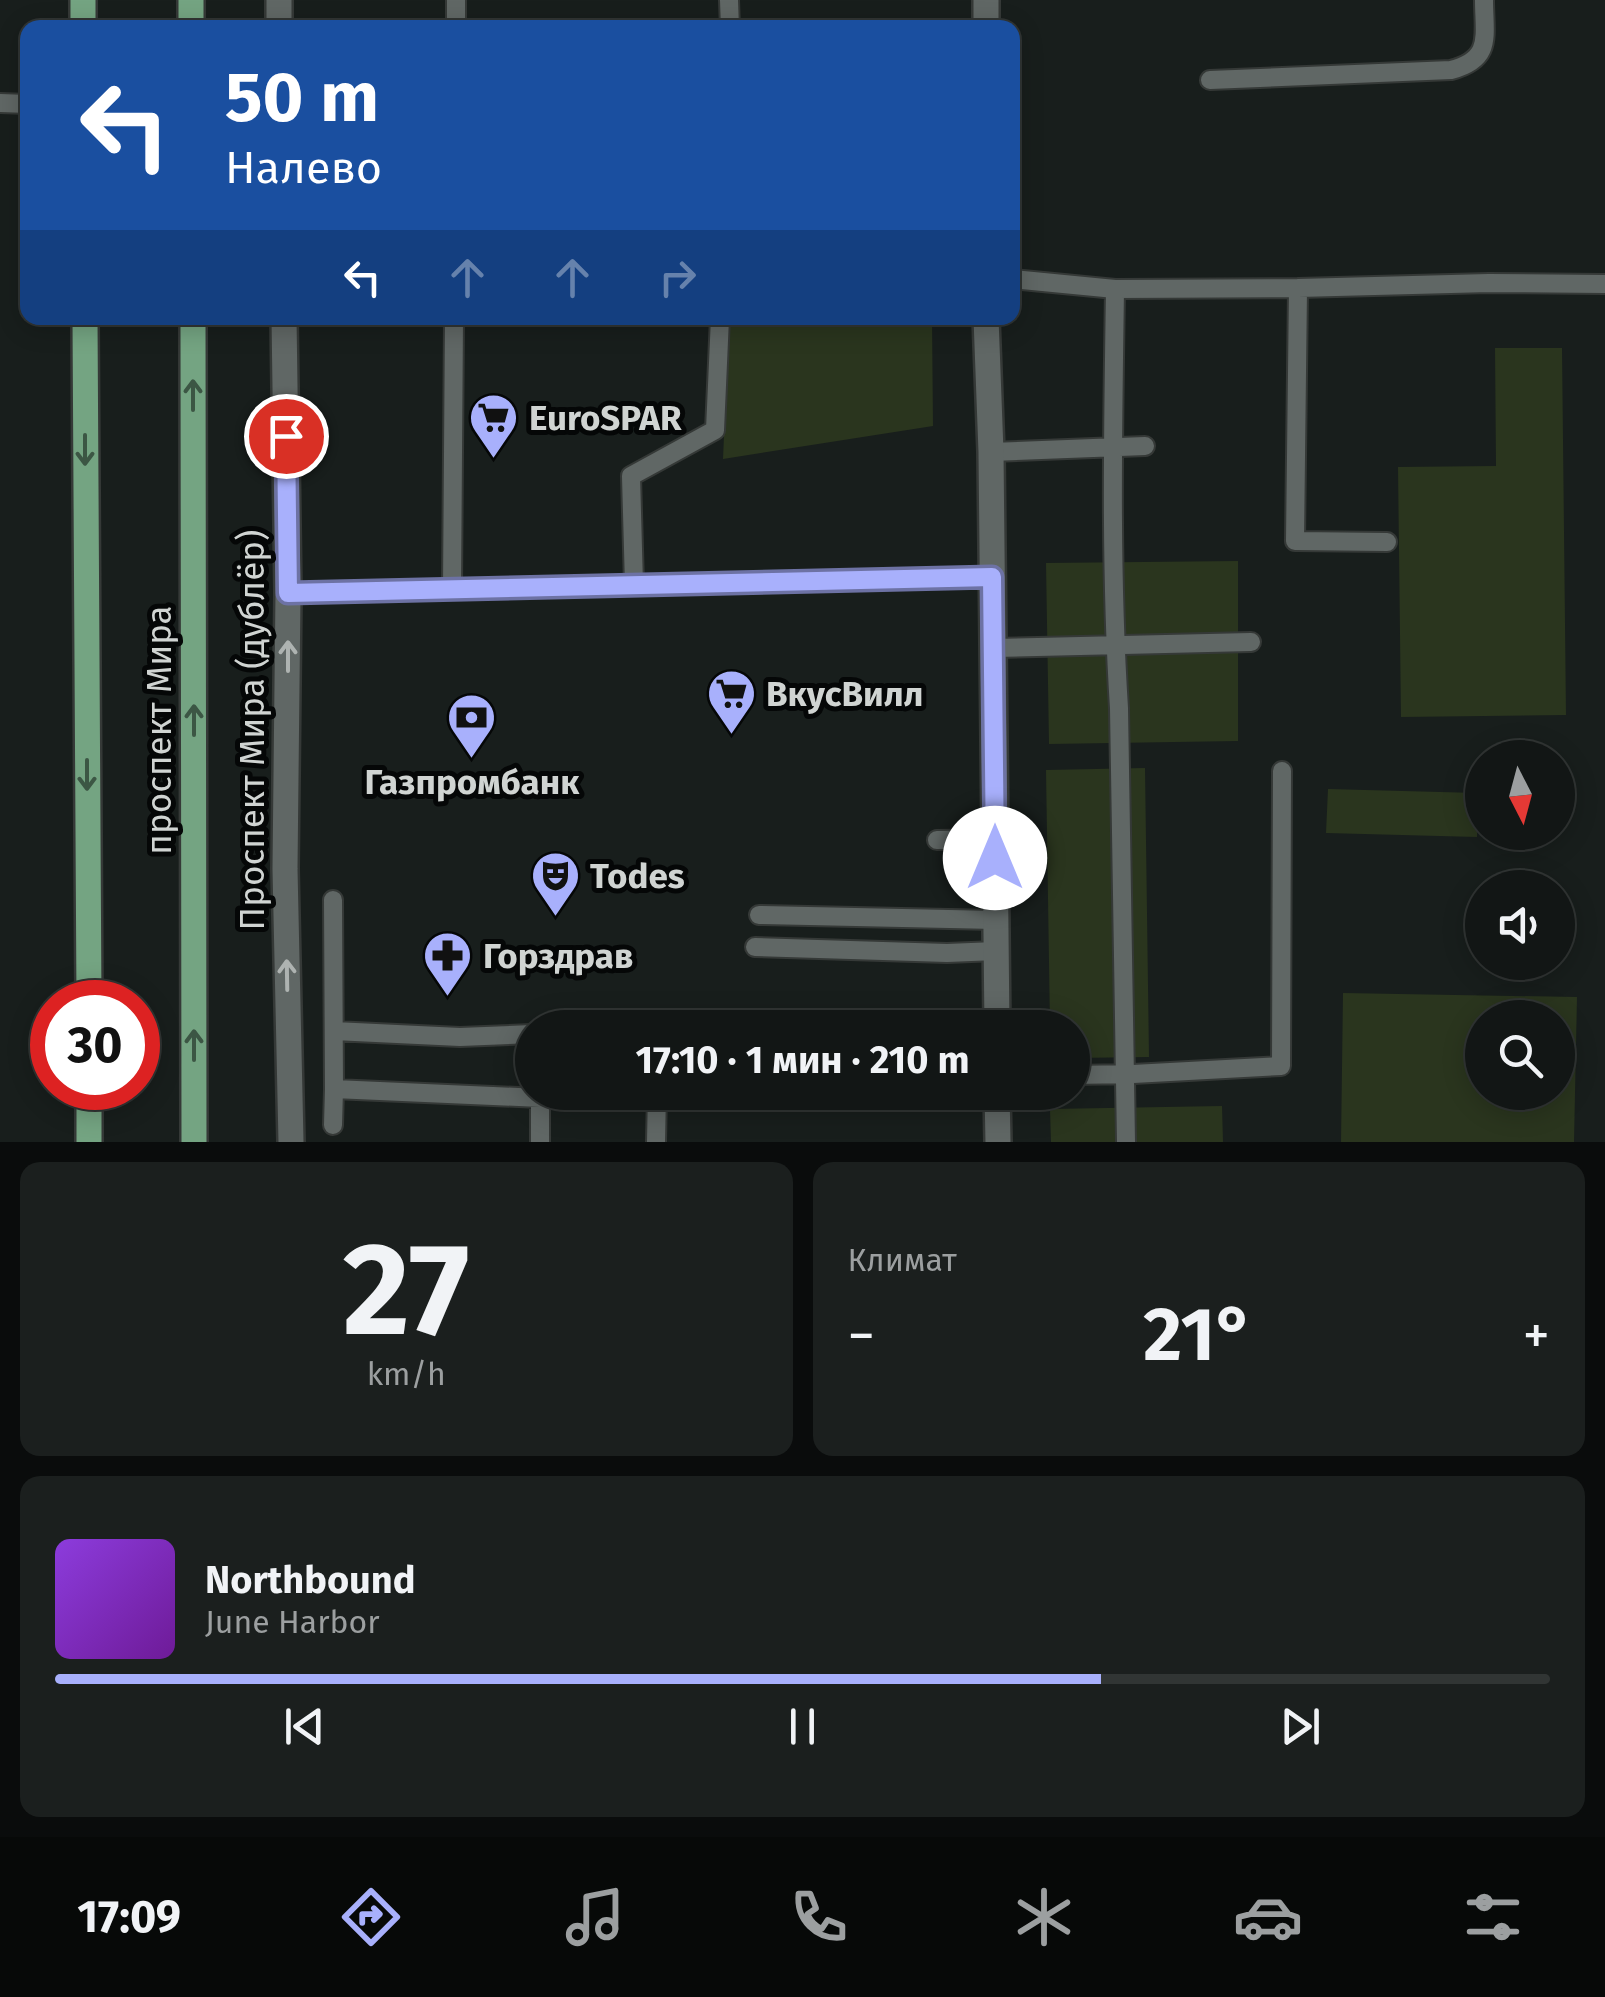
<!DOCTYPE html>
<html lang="ru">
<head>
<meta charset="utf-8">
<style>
	body { margin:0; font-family:"Fira Sans",sans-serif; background:#1b1f1e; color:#f1f3f6; height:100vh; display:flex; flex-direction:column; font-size:38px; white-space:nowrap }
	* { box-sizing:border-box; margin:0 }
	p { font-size:32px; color:#9c9fa0 }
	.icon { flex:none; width:55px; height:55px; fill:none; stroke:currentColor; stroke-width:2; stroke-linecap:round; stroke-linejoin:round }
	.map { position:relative; height:1142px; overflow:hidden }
	.drawer { display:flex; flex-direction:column; gap:20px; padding:20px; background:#0a0c0c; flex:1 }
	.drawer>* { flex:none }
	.hud { position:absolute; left:20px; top:20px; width:1000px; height:305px; border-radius:20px; box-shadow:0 5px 25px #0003,0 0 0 2px #313534; background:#1a4fa0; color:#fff; overflow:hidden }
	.needle { width:65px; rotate:174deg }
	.controls { position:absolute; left:1465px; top:740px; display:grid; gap:20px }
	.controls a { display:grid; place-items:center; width:110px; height:110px; border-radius:50%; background:#121615; box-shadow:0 5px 25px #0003,0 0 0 2px #313534; font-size:50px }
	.speed { position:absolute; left:30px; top:980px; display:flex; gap:20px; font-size:50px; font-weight:700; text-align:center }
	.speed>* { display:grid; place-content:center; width:130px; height:130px; border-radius:50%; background:#121615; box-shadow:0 5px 25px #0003,0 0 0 2px #313534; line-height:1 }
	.speed .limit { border:15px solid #d22; background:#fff; color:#111 }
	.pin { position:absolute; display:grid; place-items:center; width:85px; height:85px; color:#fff; margin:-42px; border:5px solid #fff; border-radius:50%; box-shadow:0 2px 10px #0007 }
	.me { position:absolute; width:110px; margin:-55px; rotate:0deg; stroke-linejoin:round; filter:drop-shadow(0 0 8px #0008) }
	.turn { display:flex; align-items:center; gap:35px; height:210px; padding:0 40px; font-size:45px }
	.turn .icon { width:130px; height:130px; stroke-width:2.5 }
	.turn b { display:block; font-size:70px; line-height:85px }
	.lanes { display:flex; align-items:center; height:95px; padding:0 40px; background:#0003; justify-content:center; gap:50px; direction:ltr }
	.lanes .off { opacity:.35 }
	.big { font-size:75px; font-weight:700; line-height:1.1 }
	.drawer .card { flex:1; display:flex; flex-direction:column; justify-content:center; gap:15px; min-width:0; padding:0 35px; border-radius:20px; background:#1b1f1e }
	.drawer .dial { align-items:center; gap:0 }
	.dial b { font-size:130px; line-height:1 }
	.song { display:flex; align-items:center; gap:30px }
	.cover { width:120px; height:120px; border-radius:15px; background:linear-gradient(135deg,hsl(270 70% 55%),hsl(280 70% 35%)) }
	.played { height:10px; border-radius:5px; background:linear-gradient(90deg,#a8b0fc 70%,#313534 70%) }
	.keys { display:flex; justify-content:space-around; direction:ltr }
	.heat { display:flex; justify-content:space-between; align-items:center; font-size:55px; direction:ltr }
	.drawer .tiles { flex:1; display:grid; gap:20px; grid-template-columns:1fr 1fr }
	.card:last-child { grid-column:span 2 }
	.trip { position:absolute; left:515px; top:1010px; width:575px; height:100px; border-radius:50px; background:#121615; box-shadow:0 5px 25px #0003,0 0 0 2px #313534; font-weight:700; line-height:100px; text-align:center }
	.menu { display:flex; height:160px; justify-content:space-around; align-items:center; background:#070908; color:#9c9fa0 }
	.menu .icon { width:70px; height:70px }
	.menu .current { color:#a8b0fc }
	.menu b { font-size:45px; color:#f1f3f6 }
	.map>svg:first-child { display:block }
</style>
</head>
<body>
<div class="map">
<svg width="1605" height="1142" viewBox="0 0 1605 1142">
	<rect width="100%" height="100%" fill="#181e1c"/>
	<path fill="#2a351e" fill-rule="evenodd" d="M 729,318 L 932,318 L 933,426 L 723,459 Z
		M 1495,348 L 1562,348 L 1566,715 L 1401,717 L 1398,467 L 1496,466 Z
		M 1238,561 L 1238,741 L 1049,744 L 1046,563 Z
		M 1145,768 L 1149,1057 L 1073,1058 L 1072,1028 L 1050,1027 L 1046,770 Z
		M 1328,789 L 1478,793 L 1477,837 L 1326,833 Z
		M 1343,993 L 1577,997 L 1574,1142 L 1341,1142 ZM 1482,1018 L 1558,1018 L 1558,1092 L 1482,1092 Z
		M 1222,1106 L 1223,1142 L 1051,1142 L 1050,1109 Z"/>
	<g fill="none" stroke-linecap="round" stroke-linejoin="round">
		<defs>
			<path id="service" d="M 729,0 L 730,28
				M 456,28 L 456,0
				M 1210,80 L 1451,70 C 1493,59 1484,36 1484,0
				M 0,103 L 28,104
				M 1012,279 L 1115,289 L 1298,288
				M 1115,289 C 1113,428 1110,569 1119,708 L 1126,1142
				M 991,452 L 1145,446
				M 1387,542 L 1295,541 L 1298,288 L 1489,283 L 1605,284
				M 634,585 L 631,476 L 715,430 L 720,318
				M 452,589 L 454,318
				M 288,593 L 992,577
				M 993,648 L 1251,642
				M 937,840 L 995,839
				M 759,915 L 996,920
				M 755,947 L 947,953 L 996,951
				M 334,1031 L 460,1037 L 532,1034
				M 1072,1075 L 1133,1074 L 1281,1066 L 1282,771
				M 334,1089 L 540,1098 L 540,1142
				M 333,1125 L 334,1089 L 333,900
				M 656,1142 L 657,1092"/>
			<path id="minor" d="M 986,0 L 986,28
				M 986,318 L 991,452 L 997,1028
				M 997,1092 L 998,1142"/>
			<path id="tertiary" d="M 279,0 L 279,28
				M 284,318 L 288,593 L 285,869 L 291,1142"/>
			<path id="primary" d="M 83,0 L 83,28
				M 191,0 L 191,28
				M 85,318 L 89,1002
				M 193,318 L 194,1142
				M 89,1088 L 89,1142"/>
		</defs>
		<use href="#service" stroke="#353937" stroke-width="22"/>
		<use href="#minor" stroke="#353937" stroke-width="30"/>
		<use href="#tertiary" stroke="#353937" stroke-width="30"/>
		<use href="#primary" stroke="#353937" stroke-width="30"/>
		<use href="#service" stroke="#606765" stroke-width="18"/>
		<use href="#minor" stroke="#606765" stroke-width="25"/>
		<use href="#tertiary" stroke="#606765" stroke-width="25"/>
		<use href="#primary" stroke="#74a482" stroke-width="25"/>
	</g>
	<defs><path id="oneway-shaft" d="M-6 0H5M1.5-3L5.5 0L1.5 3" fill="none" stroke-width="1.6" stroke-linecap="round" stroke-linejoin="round" transform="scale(2.5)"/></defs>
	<g stroke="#3c5644">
		<use href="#oneway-shaft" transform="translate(193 395) rotate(-90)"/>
		<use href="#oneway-shaft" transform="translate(85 450) rotate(90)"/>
		<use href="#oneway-shaft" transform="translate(194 720) rotate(-90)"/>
		<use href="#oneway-shaft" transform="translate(87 775) rotate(90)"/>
		<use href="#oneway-shaft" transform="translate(194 1045) rotate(-90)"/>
	</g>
	<g stroke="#aeb3b1">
		<use href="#oneway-shaft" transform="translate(288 656) rotate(-90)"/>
		<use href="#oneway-shaft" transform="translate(287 975) rotate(-91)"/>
	</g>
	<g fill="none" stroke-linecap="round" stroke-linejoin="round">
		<defs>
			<path id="route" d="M 286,436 L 288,593 L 992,577 L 995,858"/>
		</defs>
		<use href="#route" stroke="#6d72a4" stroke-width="25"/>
		<use href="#route" stroke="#a8b0fc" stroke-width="18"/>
	</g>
	<defs>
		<symbol id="supermarket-pin" viewBox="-11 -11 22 30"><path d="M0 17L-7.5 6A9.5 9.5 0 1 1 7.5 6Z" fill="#a8b0fc" stroke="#050707"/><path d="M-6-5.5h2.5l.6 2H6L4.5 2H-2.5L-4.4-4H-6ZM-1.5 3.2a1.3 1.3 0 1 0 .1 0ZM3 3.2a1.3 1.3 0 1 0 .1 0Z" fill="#111"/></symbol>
		<symbol id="bank-pin" viewBox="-11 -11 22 30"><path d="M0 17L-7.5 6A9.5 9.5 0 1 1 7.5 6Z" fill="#a8b0fc" stroke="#050707"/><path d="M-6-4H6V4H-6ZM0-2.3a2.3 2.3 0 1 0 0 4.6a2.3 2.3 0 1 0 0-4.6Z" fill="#111"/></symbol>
		<symbol id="theatre-pin" viewBox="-11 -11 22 30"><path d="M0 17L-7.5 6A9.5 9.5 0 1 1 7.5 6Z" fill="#a8b0fc" stroke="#050707"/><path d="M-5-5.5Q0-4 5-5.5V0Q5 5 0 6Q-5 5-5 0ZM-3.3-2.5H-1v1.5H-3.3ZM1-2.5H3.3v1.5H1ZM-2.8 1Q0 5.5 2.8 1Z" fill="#111"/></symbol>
		<symbol id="pharmacy-pin" viewBox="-11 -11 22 30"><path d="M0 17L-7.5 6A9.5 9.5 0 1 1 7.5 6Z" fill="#a8b0fc" stroke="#050707"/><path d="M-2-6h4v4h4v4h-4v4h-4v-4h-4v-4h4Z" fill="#111"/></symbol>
	</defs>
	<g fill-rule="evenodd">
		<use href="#supermarket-pin" x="466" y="390" width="55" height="75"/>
		<use href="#supermarket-pin" x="704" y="666" width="55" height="75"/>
		<use href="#bank-pin" x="444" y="690" width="55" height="75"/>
		<use href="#theatre-pin" x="528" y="848" width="55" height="75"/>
		<use href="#pharmacy-pin" x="420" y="928" width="55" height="75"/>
	</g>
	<g text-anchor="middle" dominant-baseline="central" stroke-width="10" stroke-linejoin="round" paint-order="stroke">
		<g font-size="35" font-weight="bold" fill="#d0d4d2" stroke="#050707" text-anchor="start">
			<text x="529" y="418">EuroSPAR</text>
			<text x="766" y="694">ВкусВилл</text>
			<text x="472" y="782" text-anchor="middle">Газпромбанк</text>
			<text x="590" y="876">Todes</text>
			<text x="483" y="956">Горздрав</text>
		</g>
		<g font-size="35" fill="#d0d4d2" stroke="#050707">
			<text transform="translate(159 730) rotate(-90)">проспект Мира</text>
			<text transform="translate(252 730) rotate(-90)">Проспект Мира (дублёр)</text>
		</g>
	</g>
</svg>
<div class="controls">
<a><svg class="needle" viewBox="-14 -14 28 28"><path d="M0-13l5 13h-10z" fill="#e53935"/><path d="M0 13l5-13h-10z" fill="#9c9fa0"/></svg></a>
<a><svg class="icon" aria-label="sound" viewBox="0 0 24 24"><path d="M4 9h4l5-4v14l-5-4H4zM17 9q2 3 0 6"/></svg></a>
<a><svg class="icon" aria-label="search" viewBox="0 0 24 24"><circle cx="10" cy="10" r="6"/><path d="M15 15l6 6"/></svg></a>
</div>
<div class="speed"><div class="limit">30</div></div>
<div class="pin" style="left:286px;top:436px;background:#d93025"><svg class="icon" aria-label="arrive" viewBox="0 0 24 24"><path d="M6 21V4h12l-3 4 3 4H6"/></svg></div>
<svg class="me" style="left:995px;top:858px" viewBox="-20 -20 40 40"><circle r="19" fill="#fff"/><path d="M0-13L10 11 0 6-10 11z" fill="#a8b0fc"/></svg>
<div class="trip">17:10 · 1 мин · 210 m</div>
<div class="hud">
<div class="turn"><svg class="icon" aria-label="left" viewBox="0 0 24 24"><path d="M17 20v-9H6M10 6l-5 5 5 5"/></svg><div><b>50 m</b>Налево</div></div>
<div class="lanes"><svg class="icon" aria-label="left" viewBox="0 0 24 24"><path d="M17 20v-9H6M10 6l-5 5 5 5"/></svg><svg class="icon off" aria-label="ahead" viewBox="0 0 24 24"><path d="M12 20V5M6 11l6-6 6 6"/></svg><svg class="icon off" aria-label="ahead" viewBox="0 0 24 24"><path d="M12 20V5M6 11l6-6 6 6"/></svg><svg class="icon off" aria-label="right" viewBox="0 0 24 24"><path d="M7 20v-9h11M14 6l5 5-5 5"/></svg></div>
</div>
</div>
<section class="drawer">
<div class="tiles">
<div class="card dial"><b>27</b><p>km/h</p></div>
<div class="card"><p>Климат</p>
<div class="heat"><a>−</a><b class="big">21°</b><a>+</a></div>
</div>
<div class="card">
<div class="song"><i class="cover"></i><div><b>Northbound</b><p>June Harbor</p></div></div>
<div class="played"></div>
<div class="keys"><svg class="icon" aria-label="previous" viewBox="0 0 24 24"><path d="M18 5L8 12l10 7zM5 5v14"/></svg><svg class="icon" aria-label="pause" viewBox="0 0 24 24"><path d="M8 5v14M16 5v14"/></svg><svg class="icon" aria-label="next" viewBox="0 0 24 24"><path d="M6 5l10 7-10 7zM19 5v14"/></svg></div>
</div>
</div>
</section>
<nav class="menu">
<b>17:09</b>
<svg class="icon current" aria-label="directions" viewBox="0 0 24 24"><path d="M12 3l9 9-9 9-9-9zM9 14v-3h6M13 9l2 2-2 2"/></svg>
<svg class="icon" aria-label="music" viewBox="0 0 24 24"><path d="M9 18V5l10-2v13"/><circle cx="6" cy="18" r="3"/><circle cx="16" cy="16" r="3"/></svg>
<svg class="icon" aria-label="phone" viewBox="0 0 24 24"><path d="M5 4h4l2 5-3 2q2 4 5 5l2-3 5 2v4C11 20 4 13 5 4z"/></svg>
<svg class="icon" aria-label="climate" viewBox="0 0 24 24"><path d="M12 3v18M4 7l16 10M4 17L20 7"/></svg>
<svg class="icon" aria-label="car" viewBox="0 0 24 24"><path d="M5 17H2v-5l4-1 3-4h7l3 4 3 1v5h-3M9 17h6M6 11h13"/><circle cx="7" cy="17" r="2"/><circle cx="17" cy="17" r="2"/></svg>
<svg class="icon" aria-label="filters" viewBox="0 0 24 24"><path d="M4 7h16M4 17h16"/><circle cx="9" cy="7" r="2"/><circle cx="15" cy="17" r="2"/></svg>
</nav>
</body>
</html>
